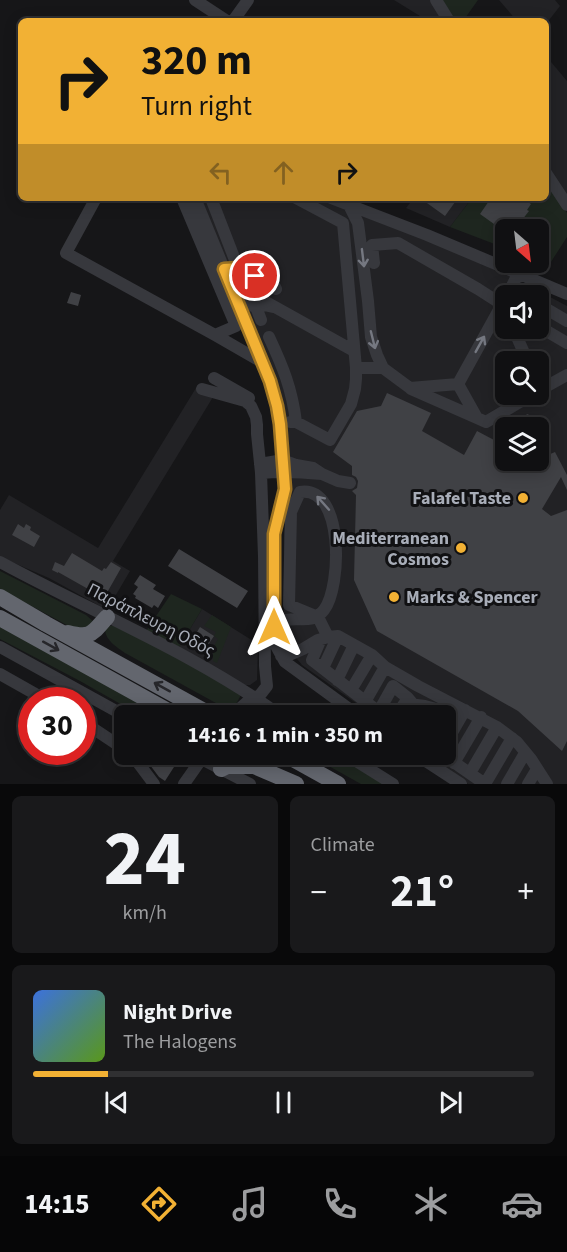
<!DOCTYPE html>
<html lang="en">
<head>
<meta charset="utf-8">
<style>
	body { margin:0; font-family:"Source Sans 3",sans-serif; background:#19191b; color:#f1f3f6; height:100vh; display:flex; flex-direction:column; font-size:22px; white-space:nowrap }
	* { box-sizing:border-box; margin:0 }
	p { font-size:20px; color:#9c9d9f }
	.icon { flex:none; width:33px; height:33px; fill:none; stroke:currentColor; stroke-width:2; stroke-linecap:round; stroke-linejoin:round }
	.map { position:relative; height:784px; overflow:hidden }
	.panel { display:flex; flex-direction:column; gap:12px; padding:12px; background:#09090a; flex:1 }
	.panel>* { flex:none }
	.top-card { position:absolute; left:18px; top:18px; width:531px; height:183px; border-radius:9px; box-shadow:0 3px 15px #0003,0 0 0 2px #303032; background:#f2b134; color:#111; overflow:hidden }
	.needle { width:39px; rotate:152deg }
	.fabs { position:absolute; left:495px; top:219px; display:grid; gap:12px }
	.fabs a { display:grid; place-items:center; width:54px; height:54px; border-radius:9px; background:#101012; box-shadow:0 3px 15px #0003,0 0 0 2px #303032; font-size:30px }
	.speed { position:absolute; left:18px; top:687px; display:flex; gap:12px; font-size:30px; font-weight:700; text-align:center }
	.speed>* { display:grid; place-content:center; width:78px; height:78px; border-radius:50%; background:#101012; box-shadow:0 3px 15px #0003,0 0 0 2px #303032; line-height:1 }
	.speed .limit { border:9px solid #d22; background:#fff; color:#111 }
	.pin { position:absolute; display:grid; place-items:center; width:51px; height:51px; color:#fff; margin:-26px; border:3px solid #fff; border-radius:50%; box-shadow:0 2px 6px #0007 }
	.me { position:absolute; width:66px; margin:-33px; rotate:0deg; stroke-linejoin:round; filter:drop-shadow(0 0 4px #0008) }
	.turn { display:flex; align-items:center; gap:21px; height:126px; padding:0 24px; font-size:27px }
	.turn .icon { width:78px; height:78px; stroke-width:2.5 }
	.turn b { display:block; font-size:42px; line-height:51px }
	.lanes { display:flex; align-items:center; height:57px; padding:0 24px; background:#0003; justify-content:center; gap:30px; direction:ltr }
	.lanes .off { opacity:.35 }
	.big { font-size:45px; font-weight:700; line-height:1.1 }
	.panel .card { flex:1; display:flex; flex-direction:column; justify-content:center; gap:9px; min-width:0; padding:0 21px; border-radius:9px; background:#19191b }
	.panel .dial { align-items:center; gap:0 }
	.dial b { font-size:78px; line-height:1 }
	.song { display:flex; align-items:center; gap:18px }
	.cover { width:72px; height:72px; border-radius:9px; background:linear-gradient(135deg,hsl(220 70% 55%),hsl(90 70% 35%)) }
	.played { height:6px; border-radius:3px; background:linear-gradient(90deg,#f2b134 15%,#303032 15%) }
	.keys { display:flex; justify-content:space-around; direction:ltr }
	.heat { display:flex; justify-content:space-between; align-items:center; font-size:33px; direction:ltr }
	.panel .tiles { flex:1; display:grid; gap:12px; grid-template-columns:1fr 1fr }
	.card:last-child { grid-column:span 2 }
	.trip { position:absolute; left:114px; top:705px; width:342px; height:60px; border-radius:9px; background:#101012; box-shadow:0 3px 15px #0003,0 0 0 2px #303032; font-weight:700; line-height:60px; text-align:center }
	.menu { display:flex; height:96px; justify-content:space-around; align-items:center; background:#060607; color:#9c9d9f }
	.menu .icon { width:42px; height:42px }
	.menu .selected { color:#f2b134 }
	.menu b { font-size:27px; color:#f1f3f6 }
	.map>svg:first-child { display:block }
</style>
</head>
<body>
<div class="map">
<svg width="567" height="784" viewBox="0 0 567 784">
	<rect width="100%" height="100%" fill="#161618"/>
	<path fill="#222225" fill-rule="evenodd" d="M 394,0 L 432,0 L 445,21 L 428,21 Z
		M 499,0 L 555,0 L 560,6 L 546,24 L 546,21 L 517,21 Z
		M 546,56 L 567,81 L 567,199 L 546,166 Z
		M 193,198 L 342,198 L 416,226 L 567,306 L 567,784 L 468,784 L 427,755 L 446,754 L 446,716 L 373,715 L 302,665 L 284,643 L 284,532 L 291,490 L 283,405 L 265,352 L 250,316 ZM 506,296 L 538,296 L 538,328 L 506,328 ZM 506,362 L 538,362 L 538,394 L 506,394 ZM 506,428 L 538,428 L 538,460 L 506,460 Z
		M 414,198 L 472,198 L 450,227 L 406,208 Z
		M 196,388 L 213,397 L 113,561 L 130,571 L 107,610 L 49,578 L 0,557 L 0,510 L 9,495 L 98,548 Z
		M 202,609 L 258,644 L 257,680 L 250,685 L 243,685 L 179,647 Z"/>
	<path fill="#1e261f" d="M 440,0 L 478,0 L 463,21 L 453,21 Z
		M 546,180 L 567,213 L 567,237 L 549,265 L 539,261 L 538,230 L 506,230 L 505,248 L 450,227 L 472,198 L 546,198 Z
		M 0,571 L 86,615 L 94,622 L 93,629 L 76,630 L 0,589 Z
		M 171,594 L 202,609 L 179,647 L 146,631 Z
		M 212,615 L 231,627 L 217,663 L 213,661 L 213,648 L 218,639 L 214,636 L 216,632 L 204,626 Z
		M 0,625 L 164,715 L 140,715 L 80,681 L 0,639 Z
		M 110,626 L 116,626 L 169,652 L 241,695 L 236,704 L 234,713 L 125,653 C 117,647 106,641 105,630 Z
		M 309,755 L 336,755 L 386,784 L 361,784 Z"/>
	<path fill="#404145" d="M 420,198 L 458,198 L 445,216 Z
		M 491,198 L 522,198 L 531,204 L 527,210 L 529,211 L 522,220 L 521,219 L 518,223 L 509,217 L 501,229 L 480,214 Z
		M 71,292 L 81,295 L 78,306 L 67,303 Z
		M 387,393 L 431,413 L 422,431 L 464,455 L 477,431 L 494,440 L 506,440 L 506,460 L 531,460 L 538,464 L 544,464 L 551,461 L 548,455 L 555,452 L 567,475 L 567,490 L 561,477 L 542,509 L 551,516 L 567,510 L 567,741 L 562,751 L 518,711 L 377,631 L 354,580 L 356,495 L 352,491 L 357,488 L 358,481 L 356,477 L 352,475 L 352,466 L 333,452 L 357,411 L 381,406 Z
		M 528,414 L 533,422 L 527,428 L 509,428 L 521,417 Z
		M 18,524 L 24,528 L 26,524 L 31,527 L 30,530 L 40,536 L 34,547 L 12,535 Z
		M 179,549 L 248,591 L 237,608 L 168,566 Z
		M 72,553 L 102,571 L 104,568 L 106,569 L 111,562 L 121,568 L 104,598 L 58,572 L 58,573 L 52,570 L 55,562 L 64,566 Z
		M 140,575 L 156,585 L 153,589 L 165,596 L 158,608 L 154,605 L 152,608 L 135,598 L 136,596 L 133,594 L 138,587 L 134,584 Z
		M 200,627 L 214,636 L 208,645 L 194,637 Z
		M 154,759 L 164,761 L 174,767 L 165,781 L 159,777 L 150,765 Z"/>
	<g fill="none" stroke-linecap="round" stroke-linejoin="round">
		<path stroke="#37383d" stroke-width="12" d="M 195,0 L 227,21
			M 436,0 L 449,21
			M 233,21 L 248,0
			M 546,173 L 567,205
			M 96,198 L 66,253 L 215,335 L 262,362
			M 182,198 L 236,326 L 215,335
			M 195,198 L 270,381 L 277,406 L 280,424 L 285,489 L 274,534 L 274,642 L 285,662 L 359,716
			M 211,198 L 235,260
			M 296,198 L 343,223 L 356,368 L 356,379 L 355,389 L 351,404 L 330,440 L 296,422
			M 331,198 L 427,235 L 567,294
			M 349,205 L 358,223 L 368,301 L 371,337 L 377,355 L 383,368 L 410,388 L 458,384
			M 374,263 L 372,245 L 398,243 L 478,289 L 506,307
			M 224,269 L 240,268 L 274,285 L 276,289
			M 245,282 L 253,297
			M 507,296 L 518,274
			M 519,296 L 520,293 L 524,296
			M 538,304 L 567,321
			M 256,307 L 261,320
			M 273,307 L 264,305 L 256,307 L 253,306 L 250,300 L 253,297 L 257,297 L 354,351
			M 538,326 L 567,343
			M 513,328 L 528,362
			M 269,337 C 283,367 292,389 296,422 L 290,422
			M 356,368 L 383,368
			M 214,378 L 249,398
			M 458,384 L 477,418 L 486,422 L 533,394
			M 458,384 L 505,299
			M 202,389 L 245,401 L 251,406 L 256,417 L 257,425 L 257,434 L 261,473 L 264,556 L 265,666 L 267,686 L 260,695 L 246,703 L 237,711
			M 411,389 L 477,418
			M 538,391 L 567,375
			M 260,464 L 283,460 L 296,465 L 313,468 L 322,474 C 301,472 281,471 261,473
			M 322,474 L 338,481 L 350,483
			M 0,562 C 94,613 194,653 281,716
			M 274,627 C 291,610 309,629 324,610 C 342,586 344,485 300,492 L 291,512 L 289,605 L 318,617 L 328,637
			M 321,639 L 312,660 L 384,716
			M 0,647 L 125,716
			M 281,656 L 287,656 L 303,649 L 318,640 L 328,637 L 338,636 L 372,655 L 385,667 L 418,686 L 497,727 L 517,742 L 531,759 L 547,784
			M 323,668 L 338,636
			M 0,674 L 46,700
			M 337,680 L 354,645
			M 351,690 L 372,655
			M 366,700 L 385,667
			M 425,706 L 443,711
			M 379,711 L 393,686 L 408,698
			M 412,714 L 417,705 L 425,706 L 420,716
			M 396,716 L 408,698 L 413,704 L 406,716
			M 82,721 L 124,749
			M 446,743 L 465,710
			M 130,754 L 136,760 L 154,784
			M 192,754 L 250,784
			M 345,754 L 393,784
			M 415,754 L 461,784
			M 442,754 L 485,784 L 512,738
			M 454,763 L 481,717
			M 470,773 L 497,727
			M 184,784 L 205,754
			M 507,784 L 525,753
			M 528,784 L 537,769"/>
		<path stroke="#63666e" stroke-width="16" d="M 0,597 L 46,624 L 213,716
			M 0,618 L 177,716
			M 68,633 C 92,639 92,633 107,617
			M 284,754 L 338,784
			M 221,769 L 227,766 L 254,766 L 296,784"/>
	</g>
	<defs><path id="oneway-shaft" d="M-6 0H5M1.5-3L5.5 0L1.5 3" fill="none" stroke-width="1.6" stroke-linecap="round" stroke-linejoin="round" transform="scale(1.5)"/></defs>
	<g stroke="#757881">
		<use href="#oneway-shaft" transform="translate(363 258) rotate(83)"/>
		<use href="#oneway-shaft" transform="translate(373 340) rotate(76)"/>
		<use href="#oneway-shaft" transform="translate(480 344) rotate(-61)"/>
		<use href="#oneway-shaft" transform="translate(323 503) rotate(-132)"/>
	</g>
	<g stroke="#26262a">
		<use href="#oneway-shaft" transform="translate(51 646) rotate(29)"/>
		<use href="#oneway-shaft" transform="translate(162 687) rotate(-151)"/>
	</g>
	<g fill="none" stroke-linecap="round" stroke-linejoin="round">
		<defs>
			<path id="route" d="M 255,276 L 240,268 L 224,269 L 270,381 L 277,406 L 280,424 L 285,489 L 274,534 L 274,627"/>
		</defs>
		<use href="#route" stroke="#9d7322" stroke-width="15"/>
		<use href="#route" stroke="#f2b134" stroke-width="10"/>
	</g>
	<g fill="#f2b134" stroke="#111113" stroke-width="2">
		<circle cx="523" cy="498" r="6"/>
		<circle cx="461" cy="548" r="6"/>
		<circle cx="394" cy="597" r="6"/>
	</g>
	<g text-anchor="middle" dominant-baseline="central" stroke-width="6" stroke-linejoin="round" paint-order="stroke">
		<g font-size="18" font-weight="bold" fill="#a8adb8" stroke="#111113" text-anchor="end">
			<text x="511" y="498">Falafel Taste</text>
			<text x="449" y="538">Mediterranean<tspan x="449" dy="21">Cosmos</tspan></text>
			<text x="406" y="597" text-anchor="start">Marks &amp; Spencer</text>
		</g>
		<g font-size="18" fill="#a8adb8" stroke="#111113">
			<text transform="translate(151 620) rotate(27)">Παράπλευρη Οδός</text>
		</g>
	</g>
</svg>
<div class="fabs">
<a><svg class="needle" viewBox="-14 -14 28 28"><path d="M0-13l5 13h-10z" fill="#e53935"/><path d="M0 13l5-13h-10z" fill="#9c9d9f"/></svg></a>
<a><svg class="icon" aria-label="sound" viewBox="0 0 24 24"><path d="M4 9h4l5-4v14l-5-4H4zM17 9q2 3 0 6"/></svg></a>
<a><svg class="icon" aria-label="search" viewBox="0 0 24 24"><circle cx="10" cy="10" r="6"/><path d="M15 15l6 6"/></svg></a>
<a><svg class="icon" aria-label="layers" viewBox="0 0 24 24"><path d="M12 4l9 5-9 5-9-5zM3 14l9 5 9-5"/></svg></a>
</div>
<div class="speed"><div class="limit">30</div></div>
<div class="pin" style="left:255px;top:276px;background:#d93025"><svg class="icon" aria-label="arrive" viewBox="0 0 24 24"><path d="M6 21V4h12l-3 4 3 4H6"/></svg></div>
<svg class="me" style="left:274px;top:627px" viewBox="-20 -20 40 40"><path d="M0-17L14 15 0 8-14 15z" fill="#f2b134" stroke="#fff" stroke-width="4"/></svg>
<div class="trip">14:16 · 1 min · 350 m</div>
<div class="top-card">
<div class="turn"><svg class="icon" aria-label="right" viewBox="0 0 24 24"><path d="M7 20v-9h11M14 6l5 5-5 5"/></svg><div><b>320 m</b>Turn right</div></div>
<div class="lanes"><svg class="icon off" aria-label="left" viewBox="0 0 24 24"><path d="M17 20v-9H6M10 6l-5 5 5 5"/></svg><svg class="icon off" aria-label="ahead" viewBox="0 0 24 24"><path d="M12 20V5M6 11l6-6 6 6"/></svg><svg class="icon" aria-label="right" viewBox="0 0 24 24"><path d="M7 20v-9h11M14 6l5 5-5 5"/></svg></div>
</div>
</div>
<section class="panel">
<div class="tiles">
<div class="card dial"><b>24</b><p>km/h</p></div>
<div class="card"><p>Climate</p>
<div class="heat"><a>−</a><b class="big">21°</b><a>+</a></div>
</div>
<div class="card">
<div class="song"><i class="cover"></i><div><b>Night Drive</b><p>The Halogens</p></div></div>
<div class="played"></div>
<div class="keys"><svg class="icon" aria-label="previous" viewBox="0 0 24 24"><path d="M18 5L8 12l10 7zM5 5v14"/></svg><svg class="icon" aria-label="pause" viewBox="0 0 24 24"><path d="M8 5v14M16 5v14"/></svg><svg class="icon" aria-label="next" viewBox="0 0 24 24"><path d="M6 5l10 7-10 7zM19 5v14"/></svg></div>
</div>
</div>
</section>
<nav class="menu">
<b>14:15</b>
<svg class="icon selected" aria-label="directions" viewBox="0 0 24 24"><path d="M12 3l9 9-9 9-9-9zM9 14v-3h6M13 9l2 2-2 2"/></svg>
<svg class="icon" aria-label="music" viewBox="0 0 24 24"><path d="M9 18V5l10-2v13"/><circle cx="6" cy="18" r="3"/><circle cx="16" cy="16" r="3"/></svg>
<svg class="icon" aria-label="phone" viewBox="0 0 24 24"><path d="M5 4h4l2 5-3 2q2 4 5 5l2-3 5 2v4C11 20 4 13 5 4z"/></svg>
<svg class="icon" aria-label="climate" viewBox="0 0 24 24"><path d="M12 3v18M4 7l16 10M4 17L20 7"/></svg>
<svg class="icon" aria-label="car" viewBox="0 0 24 24"><path d="M5 17H2v-5l4-1 3-4h7l3 4 3 1v5h-3M9 17h6M6 11h13"/><circle cx="7" cy="17" r="2"/><circle cx="17" cy="17" r="2"/></svg>
</nav>
</body>
</html>
